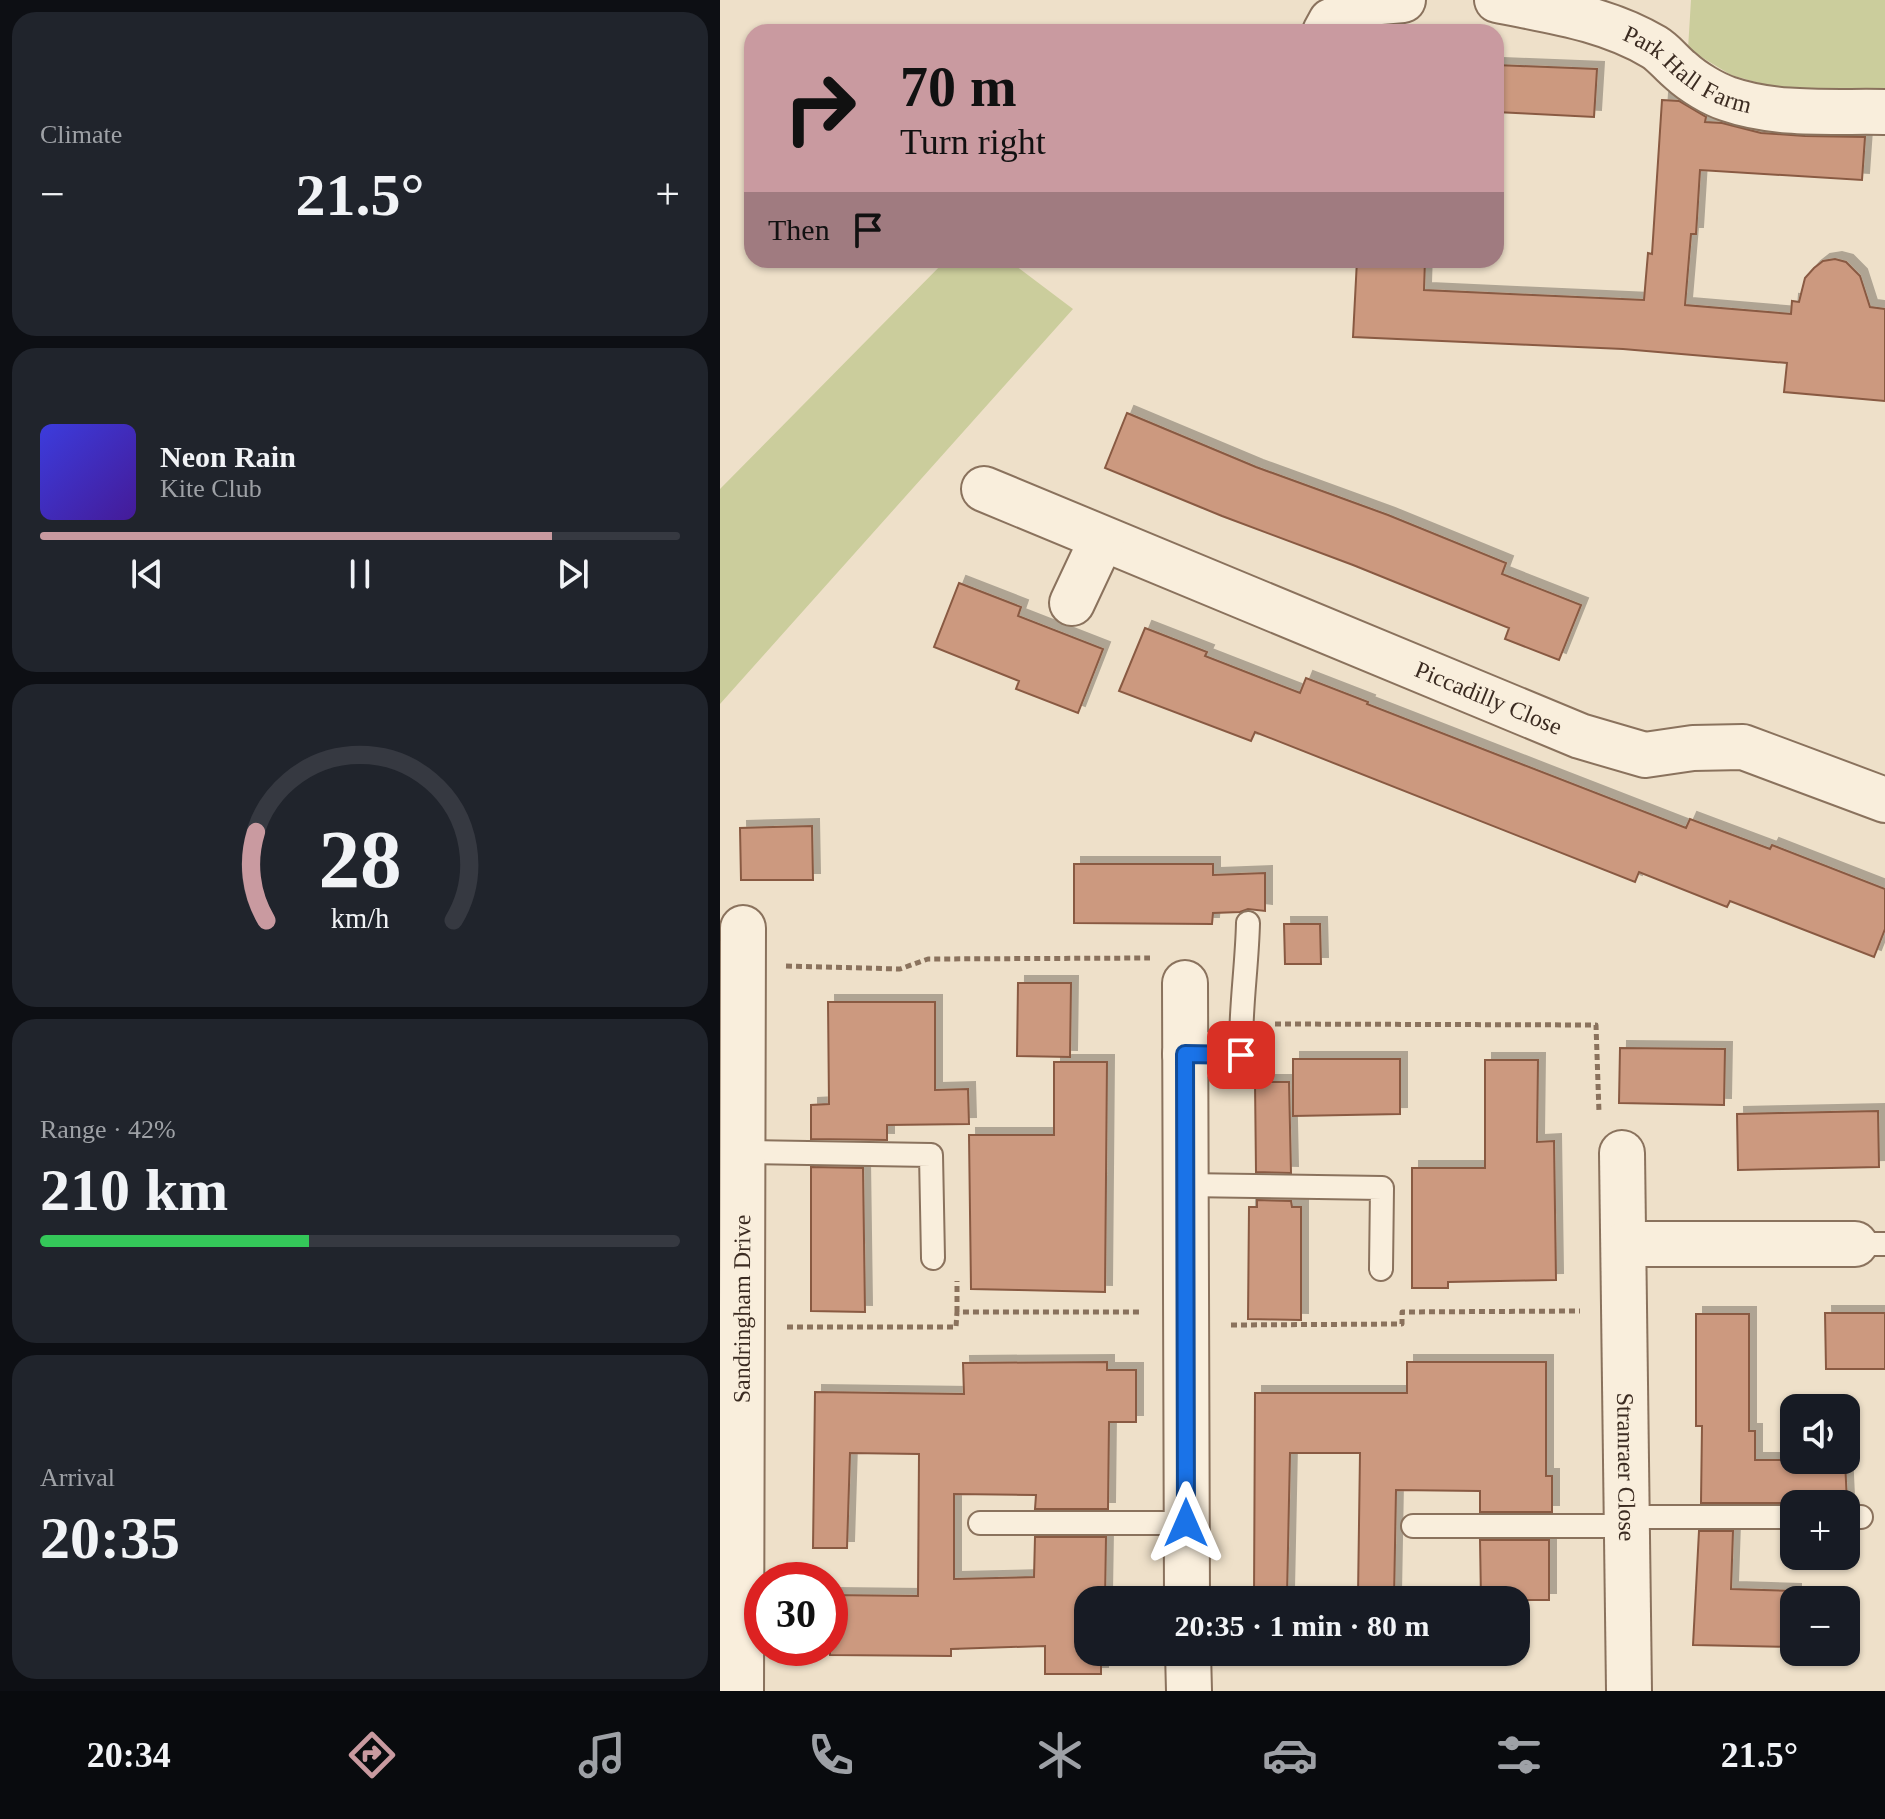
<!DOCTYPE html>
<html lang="en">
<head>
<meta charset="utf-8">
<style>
	body { margin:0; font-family:"Times New Roman",serif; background:#20242c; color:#f1f3f6; height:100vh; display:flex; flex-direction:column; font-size:30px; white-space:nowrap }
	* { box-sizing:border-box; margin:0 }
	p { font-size:26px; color:#9ea1a6 }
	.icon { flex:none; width:44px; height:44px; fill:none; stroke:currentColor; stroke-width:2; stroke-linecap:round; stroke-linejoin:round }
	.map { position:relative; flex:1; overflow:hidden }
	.details { display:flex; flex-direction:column; gap:12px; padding:12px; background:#0d0f14; width:720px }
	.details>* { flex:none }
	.guide { position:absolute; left:24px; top:24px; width:760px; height:244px; border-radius:24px; box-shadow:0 2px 6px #0004; background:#c99aa0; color:#111; overflow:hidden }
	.fabs { position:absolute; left:1060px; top:1394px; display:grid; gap:16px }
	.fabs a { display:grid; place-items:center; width:80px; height:80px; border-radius:16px; background:#171b24; box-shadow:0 2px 6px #0004; font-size:40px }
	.speed { position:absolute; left:24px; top:1562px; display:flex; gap:16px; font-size:40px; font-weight:700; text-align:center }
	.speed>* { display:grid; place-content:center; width:104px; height:104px; border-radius:50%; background:#171b24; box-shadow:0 2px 6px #0004; line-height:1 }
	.speed .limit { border:12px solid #d22; background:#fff; color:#111 }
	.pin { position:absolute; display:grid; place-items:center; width:68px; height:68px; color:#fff; margin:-34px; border-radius:16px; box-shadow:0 4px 12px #0006 }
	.me { position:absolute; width:88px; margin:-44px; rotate:0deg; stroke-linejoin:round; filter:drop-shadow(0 0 6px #0008) }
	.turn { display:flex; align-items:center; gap:28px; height:168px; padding:0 24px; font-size:36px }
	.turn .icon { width:104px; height:104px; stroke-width:2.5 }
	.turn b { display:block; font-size:56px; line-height:68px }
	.then { display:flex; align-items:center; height:76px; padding:0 24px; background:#0003; gap:16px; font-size:30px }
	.big { font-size:60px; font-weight:700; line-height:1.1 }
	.details .tile { flex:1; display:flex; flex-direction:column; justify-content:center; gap:12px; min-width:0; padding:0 28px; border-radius:24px; background:#20242c }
	.details .dial { align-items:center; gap:0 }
	.dial svg { height:208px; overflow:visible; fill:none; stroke:#363941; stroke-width:7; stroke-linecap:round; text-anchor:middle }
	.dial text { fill:#f1f3f6; stroke:none }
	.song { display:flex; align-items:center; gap:24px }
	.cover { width:96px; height:96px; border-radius:12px; background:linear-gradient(135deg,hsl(240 70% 55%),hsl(260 70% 35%)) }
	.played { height:8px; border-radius:4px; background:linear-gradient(90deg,#c99aa0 80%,#363941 80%) }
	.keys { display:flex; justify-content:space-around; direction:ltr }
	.heat { display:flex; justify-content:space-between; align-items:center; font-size:44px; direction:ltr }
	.charge { height:12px; border-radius:6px; background:linear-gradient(90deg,#34c759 42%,#363941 0) }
	.trip { position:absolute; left:354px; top:1586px; width:456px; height:80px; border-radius:24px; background:#171b24; box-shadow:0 2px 6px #0004; font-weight:700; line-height:80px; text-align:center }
	.menu { display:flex; height:128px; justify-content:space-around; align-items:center; background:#090b0e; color:#9ea1a6 }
	.menu .icon { width:56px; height:56px }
	.menu .current { color:#c99aa0 }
	.menu b { font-size:36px; color:#f1f3f6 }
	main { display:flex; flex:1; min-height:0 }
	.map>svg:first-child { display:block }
</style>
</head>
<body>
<main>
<section class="details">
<div class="tile"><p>Climate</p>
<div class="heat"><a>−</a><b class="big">21.5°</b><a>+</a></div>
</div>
<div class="tile">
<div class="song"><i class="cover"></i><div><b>Neon Rain</b><p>Kite Club</p></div></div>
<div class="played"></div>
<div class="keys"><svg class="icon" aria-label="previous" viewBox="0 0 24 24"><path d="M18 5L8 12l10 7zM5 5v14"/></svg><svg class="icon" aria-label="pause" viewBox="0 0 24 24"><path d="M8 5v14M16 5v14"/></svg><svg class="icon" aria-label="next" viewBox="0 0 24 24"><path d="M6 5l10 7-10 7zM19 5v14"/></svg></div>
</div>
<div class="tile dial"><svg viewBox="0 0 100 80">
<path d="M14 69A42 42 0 1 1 86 69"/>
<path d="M14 69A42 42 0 0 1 10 35" stroke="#c99aa0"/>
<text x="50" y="56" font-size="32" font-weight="700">28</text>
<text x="50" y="72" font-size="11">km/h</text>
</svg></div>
<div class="tile"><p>Range · 42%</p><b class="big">210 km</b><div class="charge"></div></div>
<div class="tile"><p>Arrival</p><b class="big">20:35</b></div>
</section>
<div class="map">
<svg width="1165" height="1691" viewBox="0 0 1165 1691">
	<defs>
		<filter id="shadow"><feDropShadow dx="7" dy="-7" stdDeviation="0" flood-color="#0004"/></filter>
	</defs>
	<rect width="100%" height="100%" fill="#eee0c9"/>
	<path fill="#cbcd9c" d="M 971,0 L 1165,0 L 1165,94 L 1053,87 L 1011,75 L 968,49 Z
		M 226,260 L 288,260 L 353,309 L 0,704 L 0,489 Z"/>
	<path fill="#cc997f" stroke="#895a43" stroke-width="2" fill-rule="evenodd" filter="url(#shadow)" d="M 776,65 L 877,69 L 874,117 L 776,112 Z
		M 942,100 L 959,101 L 986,117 L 985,122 L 1002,123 L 1041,133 L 1085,136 L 1145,137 L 1142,180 L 980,170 L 976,234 L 971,234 L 965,305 L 1071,314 L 1072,301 L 1079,302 L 1085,278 L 1094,268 L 1103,261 L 1115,259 L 1126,262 L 1140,276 L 1150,307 L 1165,309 L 1165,401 L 1064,392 L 1067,363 L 903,349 L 633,337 L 637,260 L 705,260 L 704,290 L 924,300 L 928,253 L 932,254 Z
		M 407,413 L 536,467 L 668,515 L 786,563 L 782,574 L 861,605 L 839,660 L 785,639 L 789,628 L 633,565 L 502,516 L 385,468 Z
		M 239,583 L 301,607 L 298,616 L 383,649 L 358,713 L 296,689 L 299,681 L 214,647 Z
		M 425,628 L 487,652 L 485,656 L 580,693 L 586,678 L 648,702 L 647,704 L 966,828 L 970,819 L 1050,849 L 1052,845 L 1165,889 L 1165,929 L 1154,957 L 1010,901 L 1007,907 L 919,872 L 915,882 L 535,732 L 531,741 L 399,691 Z
		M 92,826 L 93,880 L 21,880 L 20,828 Z
		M 354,864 L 493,864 L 493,875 L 545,873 L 545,911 L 528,909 L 520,912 L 493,913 L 492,924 L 354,923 Z
		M 564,924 L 600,924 L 601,964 L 565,964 Z
		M 298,983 L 351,983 L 350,1057 L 297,1056 Z
		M 108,1002 L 215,1002 L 215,1090 L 248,1089 L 249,1124 L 167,1125 L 167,1140 L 91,1139 L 91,1105 L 109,1104 Z
		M 900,1048 L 1005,1049 L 1004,1105 L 899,1103 Z
		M 573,1059 L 680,1059 L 680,1114 L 573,1116 Z
		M 765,1060 L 818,1060 L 817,1142 L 834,1141 L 836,1280 L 728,1282 L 728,1288 L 692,1288 L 692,1168 L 765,1168 Z
		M 334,1062 L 387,1062 L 385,1292 L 251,1289 L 249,1135 L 334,1135 Z
		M 535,1082 L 569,1082 L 571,1173 L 536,1172 Z
		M 1158,1111 L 1159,1167 L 1018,1170 L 1017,1114 Z
		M 91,1167 L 143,1168 L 145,1312 L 91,1311 Z
		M 537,1200 L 571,1201 L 572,1207 L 581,1207 L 581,1320 L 528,1319 L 529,1207 L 537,1207 Z
		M 1105,1313 L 1165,1313 L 1165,1369 L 1106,1369 Z
		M 976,1314 L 1029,1314 L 1029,1431 L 1035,1431 L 1035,1460 L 1125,1460 L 1127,1503 L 981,1503 L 982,1426 L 976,1426 Z
		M 387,1362 L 387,1370 L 416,1370 L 416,1422 L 389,1422 L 388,1509 L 315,1509 L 316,1495 L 234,1494 L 234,1579 L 314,1577 L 315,1537 L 386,1537 L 385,1600 L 368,1600 L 368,1652 L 381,1652 L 381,1674 L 325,1674 L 325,1646 L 231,1649 L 231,1656 L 110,1655 L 110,1595 L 198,1596 L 199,1454 L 130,1453 L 127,1548 L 93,1548 L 95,1392 L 244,1394 L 243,1363 Z
		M 687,1362 L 826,1362 L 826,1476 L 832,1476 L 832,1512 L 760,1512 L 760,1491 L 676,1490 L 674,1600 L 534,1600 L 535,1393 L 687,1393 ZM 570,1453 L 640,1453 L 638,1596 L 567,1596 Z
		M 979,1531 L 1013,1531 L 1011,1589 L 1074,1591 L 1074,1647 L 973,1645 Z
		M 760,1540 L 829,1540 L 829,1600 L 761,1600 Z
		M 534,1652 L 673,1652 L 673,1657 L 534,1656 Z"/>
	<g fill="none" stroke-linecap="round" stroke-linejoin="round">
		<defs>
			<path id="lane" d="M 521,1055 C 520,1010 527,967 528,923
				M 22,1152 L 211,1155 L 213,1258
				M 465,1185 L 662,1188 L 661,1269
				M 1135,1244 L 1165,1244
				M 906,1517 L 1074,1517
				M 1126,1517 L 1141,1517
				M 260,1523 L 466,1523
				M 693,1526 L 906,1526"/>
			<g id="street">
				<path id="s1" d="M 777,0 C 831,11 885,18 934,47 C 944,53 951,63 961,71 C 973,82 993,94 1008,99 C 1057,116 1113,111 1165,112"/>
				<path d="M 605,32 L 611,21 L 660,2 L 683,0"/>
				<path id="s2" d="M 264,489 L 860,736 L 925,755 L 973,748 L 1023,747 L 1165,800"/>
				<path d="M 352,603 L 382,539"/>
				<path d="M 465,983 L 467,1600"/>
				<path d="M 465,1054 L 521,1055"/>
				<path id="s3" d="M 902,1153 L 909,1691"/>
				<path d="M 905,1244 L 1135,1244"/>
				<path d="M 468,1652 L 469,1691"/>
				<path id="s4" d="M 21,1691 L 23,928"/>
			</g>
		</defs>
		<use href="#lane" stroke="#8a725d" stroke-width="26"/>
		<use href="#street" stroke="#8a725d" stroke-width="48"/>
		<path stroke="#8a725d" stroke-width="5" stroke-dasharray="6 4" stroke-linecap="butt" d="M 66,966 L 180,969 L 208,959 L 430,958
			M 555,1024 L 876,1025 L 879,1113
			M 237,1312 L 237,1281
			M 511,1325 L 682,1324 L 682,1312 L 860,1311
			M 67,1327 L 236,1327 L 237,1312 L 422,1312"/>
		<use href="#lane" stroke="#f9eedc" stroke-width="22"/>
		<use href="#street" stroke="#f9eedc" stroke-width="44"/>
	</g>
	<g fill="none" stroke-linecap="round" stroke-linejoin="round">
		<defs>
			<path id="route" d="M 466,1523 L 465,1054 L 521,1055"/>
		</defs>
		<use href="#route" stroke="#114b97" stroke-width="20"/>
		<use href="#route" stroke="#1a73e8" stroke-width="14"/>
	</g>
	<g text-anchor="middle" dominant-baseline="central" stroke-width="6" stroke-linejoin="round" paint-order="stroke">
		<g font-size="24" fill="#3b2b21" stroke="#f6ebd8">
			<text stroke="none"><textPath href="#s1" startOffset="206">Park Hall Farm</textPath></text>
			<text stroke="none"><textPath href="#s2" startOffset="546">Piccadilly Close</textPath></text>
			<text stroke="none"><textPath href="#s4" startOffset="382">Sandringham Drive</textPath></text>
			<text stroke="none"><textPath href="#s3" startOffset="314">Stranraer Close</textPath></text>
		</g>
	</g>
</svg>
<div class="fabs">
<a><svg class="icon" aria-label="sound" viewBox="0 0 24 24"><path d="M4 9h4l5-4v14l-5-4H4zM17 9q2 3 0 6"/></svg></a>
<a>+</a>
<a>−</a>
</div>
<div class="speed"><div class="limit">30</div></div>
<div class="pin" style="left:521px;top:1055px;background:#d93025"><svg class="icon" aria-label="arrive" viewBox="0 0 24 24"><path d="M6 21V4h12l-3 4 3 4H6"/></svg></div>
<svg class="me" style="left:466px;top:1523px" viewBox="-20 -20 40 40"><path d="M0-17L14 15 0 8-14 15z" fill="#1a73e8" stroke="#fff" stroke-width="4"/></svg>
<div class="trip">20:35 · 1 min · 80 m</div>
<div class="guide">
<div class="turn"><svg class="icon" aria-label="right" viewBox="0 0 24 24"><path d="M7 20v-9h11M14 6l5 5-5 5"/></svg><div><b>70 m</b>Turn right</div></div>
<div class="then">Then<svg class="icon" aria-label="arrive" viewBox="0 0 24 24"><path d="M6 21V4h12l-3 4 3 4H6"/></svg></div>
</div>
</div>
</main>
<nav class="menu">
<b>20:34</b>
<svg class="icon current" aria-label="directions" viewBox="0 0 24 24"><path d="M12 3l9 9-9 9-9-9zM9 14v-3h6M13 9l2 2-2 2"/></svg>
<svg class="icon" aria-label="music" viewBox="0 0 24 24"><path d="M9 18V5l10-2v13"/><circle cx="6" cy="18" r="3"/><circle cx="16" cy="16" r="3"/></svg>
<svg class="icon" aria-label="phone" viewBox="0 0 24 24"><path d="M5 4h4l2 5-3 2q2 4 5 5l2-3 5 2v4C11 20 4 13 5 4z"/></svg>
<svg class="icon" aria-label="climate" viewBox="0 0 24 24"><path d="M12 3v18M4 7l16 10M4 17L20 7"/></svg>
<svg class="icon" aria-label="car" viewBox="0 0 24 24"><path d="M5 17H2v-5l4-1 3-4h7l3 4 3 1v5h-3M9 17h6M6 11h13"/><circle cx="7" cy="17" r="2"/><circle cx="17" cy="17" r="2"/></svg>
<svg class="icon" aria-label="filters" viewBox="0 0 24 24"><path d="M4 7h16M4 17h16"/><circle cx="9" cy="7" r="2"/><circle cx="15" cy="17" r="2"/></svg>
<b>21.5°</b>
</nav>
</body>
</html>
